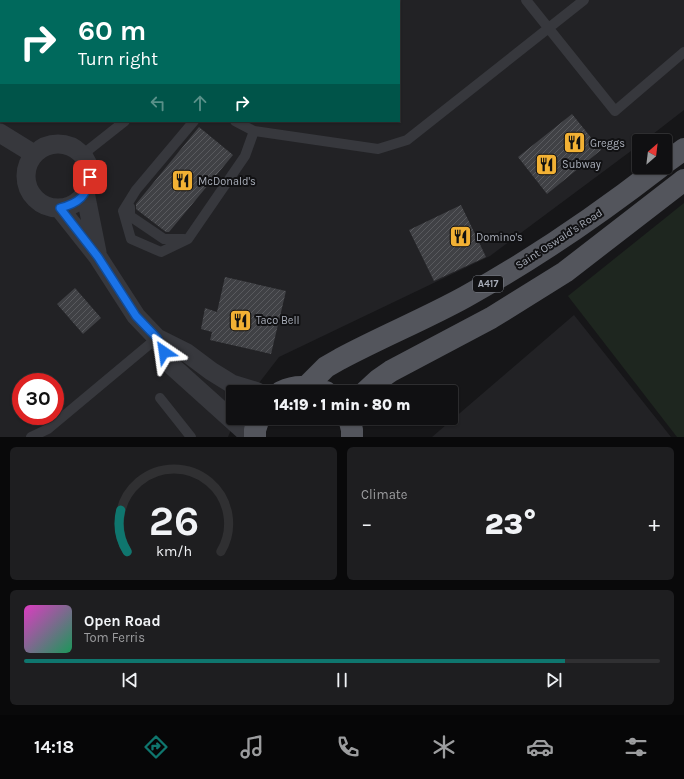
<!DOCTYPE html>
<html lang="en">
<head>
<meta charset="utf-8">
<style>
	body { margin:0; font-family:Karla,sans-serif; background:#1e1e20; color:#f1f3f6; height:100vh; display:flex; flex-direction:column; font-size:15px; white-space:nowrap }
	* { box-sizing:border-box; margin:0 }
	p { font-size:13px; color:#9c9d9f }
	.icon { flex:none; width:22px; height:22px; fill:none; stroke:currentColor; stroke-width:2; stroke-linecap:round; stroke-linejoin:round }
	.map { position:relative; height:437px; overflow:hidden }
	.drawer { display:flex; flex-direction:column; gap:10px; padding:10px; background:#09090a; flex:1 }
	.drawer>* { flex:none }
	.hud { position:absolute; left:0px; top:0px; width:400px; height:122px; box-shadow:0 1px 3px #0004,0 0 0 1px #303032; background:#00695c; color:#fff; overflow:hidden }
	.needle { width:26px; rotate:28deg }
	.fabs { position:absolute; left:632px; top:134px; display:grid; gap:8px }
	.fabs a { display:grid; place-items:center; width:40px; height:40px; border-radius:4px; background:#101012; box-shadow:0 1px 3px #0004,0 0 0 1px #303032; font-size:20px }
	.speed { position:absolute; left:12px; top:373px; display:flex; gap:8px; font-size:20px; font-weight:700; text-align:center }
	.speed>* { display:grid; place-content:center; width:52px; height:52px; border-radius:50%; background:#101012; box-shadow:0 1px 3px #0004,0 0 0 1px #303032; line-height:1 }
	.speed .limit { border:6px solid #d22; background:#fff; color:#111 }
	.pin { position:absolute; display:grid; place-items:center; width:34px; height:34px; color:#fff; margin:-17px; border-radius:8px; box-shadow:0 2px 6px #0006 }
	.me { position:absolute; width:44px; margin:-22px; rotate:328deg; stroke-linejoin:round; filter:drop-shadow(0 0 3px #0008) }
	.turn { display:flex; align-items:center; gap:14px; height:84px; padding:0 12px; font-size:18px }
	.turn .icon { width:52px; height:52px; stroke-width:2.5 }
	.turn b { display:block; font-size:28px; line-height:34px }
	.lanes { display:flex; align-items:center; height:38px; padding:0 12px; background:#0003; justify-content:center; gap:20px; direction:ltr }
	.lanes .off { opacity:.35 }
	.big { font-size:30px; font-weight:800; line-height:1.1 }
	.drawer .tile { flex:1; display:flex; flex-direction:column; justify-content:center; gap:6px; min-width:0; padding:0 14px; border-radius:6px; background:#1e1e20 }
	.drawer .dial { align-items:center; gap:0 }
	.dial svg { height:104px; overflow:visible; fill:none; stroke:#303032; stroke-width:7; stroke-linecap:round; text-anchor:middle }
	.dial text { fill:#f1f3f6; stroke:none }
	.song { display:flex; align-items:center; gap:12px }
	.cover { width:48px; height:48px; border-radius:6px; background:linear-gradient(135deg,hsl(310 70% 55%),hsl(150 70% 35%)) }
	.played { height:4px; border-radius:2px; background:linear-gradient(90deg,#0f766e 85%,#303032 85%) }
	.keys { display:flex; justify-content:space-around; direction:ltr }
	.heat { display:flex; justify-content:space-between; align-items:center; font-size:22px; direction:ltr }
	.drawer .tiles { flex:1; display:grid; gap:10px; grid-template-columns:1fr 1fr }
	.tile:last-child { grid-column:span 2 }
	.trip { position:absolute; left:226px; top:385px; width:232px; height:40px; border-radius:4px; background:#101012; box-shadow:0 1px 3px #0004,0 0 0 1px #303032; font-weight:800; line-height:40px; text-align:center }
	.tabs { display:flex; height:64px; justify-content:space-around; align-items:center; background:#060607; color:#9c9d9f }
	.tabs .icon { width:28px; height:28px }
	.tabs .selected { color:#0f766e }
	.tabs b { font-size:18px; color:#f1f3f6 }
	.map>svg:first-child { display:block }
</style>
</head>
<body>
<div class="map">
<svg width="684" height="437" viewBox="0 0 684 437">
	<defs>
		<pattern id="building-hatch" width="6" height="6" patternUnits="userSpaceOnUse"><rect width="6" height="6" fill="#404145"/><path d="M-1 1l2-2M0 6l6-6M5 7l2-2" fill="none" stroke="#595a5e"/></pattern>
	</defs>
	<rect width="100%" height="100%" fill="#161618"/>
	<path fill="#222225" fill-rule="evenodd" d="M 0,0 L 684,0 L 684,110 L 644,141 L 639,141 L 639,145 L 490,256 L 279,357 L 252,392 L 233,392 L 233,418 L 236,418 L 228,437 L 0,437 ZM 1,1 L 399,1 L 399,121 L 1,121 ZM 21,382 L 55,382 L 55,416 L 21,416 Z
		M 574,315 L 671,437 L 432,437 Z"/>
	<path fill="#1e261f" d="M 684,203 L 684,437 L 677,437 L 568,296 Z"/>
	<path fill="url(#building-hatch)" d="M 572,114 L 601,150 L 547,194 L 518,157 Z
		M 199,127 L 233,155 L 169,232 L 166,232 L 136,209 L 136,204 Z
		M 461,205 L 486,257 L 434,281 L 409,230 Z
		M 225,277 L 286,291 L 271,354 L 210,340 L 212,332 L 201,329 L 205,308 L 217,312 Z
		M 75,288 L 101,318 L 83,334 L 57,304 Z"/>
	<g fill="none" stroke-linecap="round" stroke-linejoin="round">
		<path stroke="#37383d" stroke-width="10" d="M 526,0 L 615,111 L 684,52
			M 276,1 L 278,0
			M 194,121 L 136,190 L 123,211 L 131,239 L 161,252 L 188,239 L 245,156 L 254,131
			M 235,121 L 254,131 L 378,149 L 407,140 L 584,0
			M 82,155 L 125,121
			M 130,207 L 130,216 L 164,239 L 184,239
			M 160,398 L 191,437
			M 31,437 L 48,429 L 157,338"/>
		<path stroke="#37383d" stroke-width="19" d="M 0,133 L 34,154
			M26 176a32 32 0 1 1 64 0a32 32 0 1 1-64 0Z
			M 85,192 L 97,252
			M 60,209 L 98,257 L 136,316 L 157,338 L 187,353 L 211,371 L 232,384 L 258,392
			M 157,338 L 172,366 L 251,437"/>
		<path stroke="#53555c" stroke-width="22" d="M 665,163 L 684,149
			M 307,386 L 326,367 L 340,359 C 381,337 425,319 465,297 C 534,259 598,215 660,167
			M 281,392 C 298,384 309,387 326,392
			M 365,392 L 378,380 L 391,371 L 491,318 L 565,272 L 684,180
			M 349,418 L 352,430 L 352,437
			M 255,437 L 255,430 L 259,418"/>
	</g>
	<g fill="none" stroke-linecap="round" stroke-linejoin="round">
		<defs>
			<path id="route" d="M 90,177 C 87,196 79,203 60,208 L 98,257 L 136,316 L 157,338 L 164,352"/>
		</defs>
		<use href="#route" stroke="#114b97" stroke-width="10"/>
		<use href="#route" stroke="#1a73e8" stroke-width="7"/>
	</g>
	<defs>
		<symbol id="restaurant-square" viewBox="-11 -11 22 22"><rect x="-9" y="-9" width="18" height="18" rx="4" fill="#f2b134" stroke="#111113"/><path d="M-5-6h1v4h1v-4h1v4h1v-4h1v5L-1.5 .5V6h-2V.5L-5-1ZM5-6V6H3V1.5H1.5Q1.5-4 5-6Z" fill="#111"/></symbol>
	</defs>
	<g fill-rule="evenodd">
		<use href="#restaurant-square" x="562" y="130" width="25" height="25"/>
		<use href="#restaurant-square" x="534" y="152" width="25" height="25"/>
		<use href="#restaurant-square" x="170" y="168" width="25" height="25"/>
		<use href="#restaurant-square" x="448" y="224" width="25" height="25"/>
		<use href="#restaurant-square" x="228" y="308" width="25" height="25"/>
	</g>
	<g text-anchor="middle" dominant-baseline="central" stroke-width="4" stroke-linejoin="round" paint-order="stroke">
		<rect fill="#111113" stroke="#7b7e86" stroke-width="1" x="473" y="276" width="30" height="16" rx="3"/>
		<g font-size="10" font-weight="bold" fill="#a8adb8">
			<text x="488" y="284">A417</text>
		</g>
		<g font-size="11" fill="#a8adb8" stroke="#111113" text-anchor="start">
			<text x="590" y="143">Greggs</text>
			<text x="562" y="164">Subway</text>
			<text x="198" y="181">McDonald's</text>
			<text x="476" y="237">Domino's</text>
			<text x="256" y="320">Taco Bell</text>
		</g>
		<g font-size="11" fill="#a8adb8" stroke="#111113">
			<text transform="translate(559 239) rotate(-33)">Saint Oswald's Road</text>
		</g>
	</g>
</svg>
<div class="fabs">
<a><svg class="needle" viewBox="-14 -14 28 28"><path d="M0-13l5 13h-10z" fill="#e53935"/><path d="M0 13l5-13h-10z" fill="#9c9d9f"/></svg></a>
</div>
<div class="speed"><div class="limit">30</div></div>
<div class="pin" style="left:90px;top:177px;background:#d93025"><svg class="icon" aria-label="arrive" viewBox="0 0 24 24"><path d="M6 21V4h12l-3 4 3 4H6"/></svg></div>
<svg class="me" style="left:164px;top:352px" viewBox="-20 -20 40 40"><path d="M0-17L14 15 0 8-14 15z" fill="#1a73e8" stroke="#fff" stroke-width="4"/></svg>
<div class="trip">14:19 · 1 min · 80 m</div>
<div class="hud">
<div class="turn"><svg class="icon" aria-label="right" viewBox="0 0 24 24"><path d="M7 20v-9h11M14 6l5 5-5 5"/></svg><div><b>60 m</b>Turn right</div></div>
<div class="lanes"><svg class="icon off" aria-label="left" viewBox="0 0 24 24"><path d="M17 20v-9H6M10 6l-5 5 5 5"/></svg><svg class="icon off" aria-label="ahead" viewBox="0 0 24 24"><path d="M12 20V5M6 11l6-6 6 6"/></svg><svg class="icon" aria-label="right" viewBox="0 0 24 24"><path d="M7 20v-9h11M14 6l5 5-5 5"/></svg></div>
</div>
</div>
<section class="drawer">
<div class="tiles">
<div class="tile dial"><svg viewBox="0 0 100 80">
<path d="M14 69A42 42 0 1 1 86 69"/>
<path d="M14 69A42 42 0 0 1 9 37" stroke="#0f766e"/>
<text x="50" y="56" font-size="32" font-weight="700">26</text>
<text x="50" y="72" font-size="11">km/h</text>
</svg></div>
<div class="tile"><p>Climate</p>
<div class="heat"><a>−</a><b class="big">23°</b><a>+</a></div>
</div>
<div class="tile">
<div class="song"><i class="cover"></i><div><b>Open Road</b><p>Tom Ferris</p></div></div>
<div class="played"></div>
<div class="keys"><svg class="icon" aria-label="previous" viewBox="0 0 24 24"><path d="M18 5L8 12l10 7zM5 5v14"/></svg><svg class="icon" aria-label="pause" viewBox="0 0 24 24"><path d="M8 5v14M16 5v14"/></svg><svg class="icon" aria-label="next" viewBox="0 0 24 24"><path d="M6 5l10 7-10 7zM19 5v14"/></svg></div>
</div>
</div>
</section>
<nav class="tabs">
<b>14:18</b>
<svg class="icon selected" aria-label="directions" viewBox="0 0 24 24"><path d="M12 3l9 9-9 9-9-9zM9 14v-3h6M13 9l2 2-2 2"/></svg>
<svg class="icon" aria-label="music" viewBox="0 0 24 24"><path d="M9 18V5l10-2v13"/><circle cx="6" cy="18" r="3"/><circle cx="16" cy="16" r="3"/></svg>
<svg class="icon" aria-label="phone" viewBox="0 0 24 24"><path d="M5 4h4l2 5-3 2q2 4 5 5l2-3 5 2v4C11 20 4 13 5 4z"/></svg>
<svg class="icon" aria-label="climate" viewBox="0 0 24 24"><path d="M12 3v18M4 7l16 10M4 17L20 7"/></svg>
<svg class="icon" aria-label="car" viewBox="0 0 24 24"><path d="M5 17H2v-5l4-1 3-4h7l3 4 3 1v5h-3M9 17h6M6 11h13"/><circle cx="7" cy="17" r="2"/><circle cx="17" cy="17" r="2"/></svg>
<svg class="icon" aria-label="filters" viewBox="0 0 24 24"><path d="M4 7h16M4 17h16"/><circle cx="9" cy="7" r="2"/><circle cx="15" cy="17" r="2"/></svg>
</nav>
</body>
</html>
